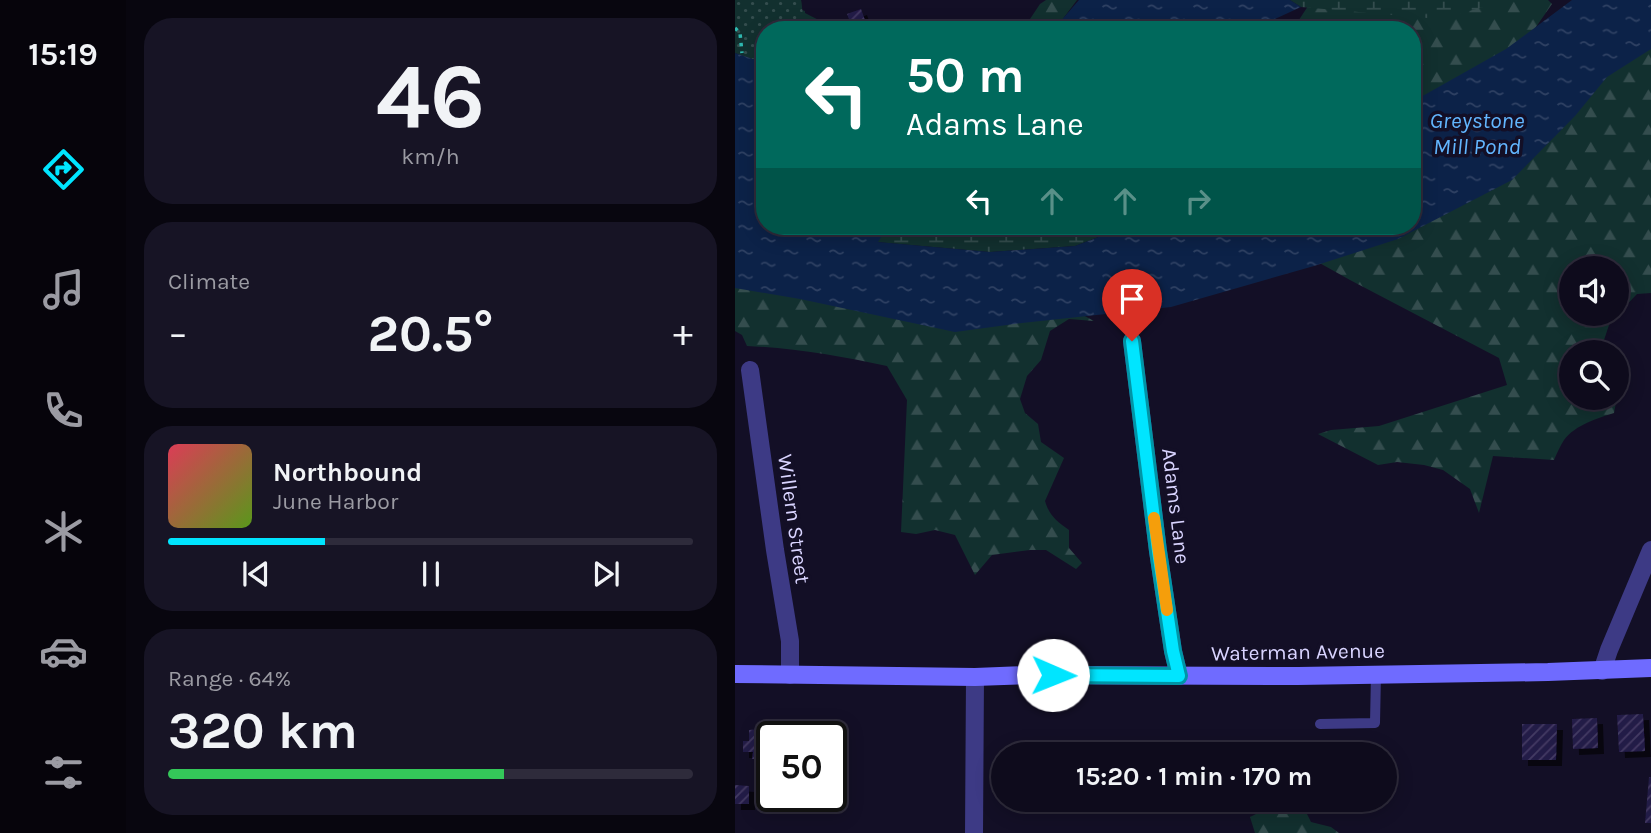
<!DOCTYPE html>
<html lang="en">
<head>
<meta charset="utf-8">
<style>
	body { margin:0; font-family:Karla,sans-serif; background:#171425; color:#f1f3f6; height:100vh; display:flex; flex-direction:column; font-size:26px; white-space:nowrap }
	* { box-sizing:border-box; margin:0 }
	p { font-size:23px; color:#9b9ba3 }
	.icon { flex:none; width:38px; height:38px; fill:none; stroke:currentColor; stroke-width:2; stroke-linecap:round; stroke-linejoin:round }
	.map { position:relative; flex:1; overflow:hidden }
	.drawer { display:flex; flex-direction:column; gap:18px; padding:18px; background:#08060f; width:609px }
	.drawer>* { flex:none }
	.hud { position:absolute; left:21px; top:21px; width:665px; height:214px; border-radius:28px; box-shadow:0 4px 18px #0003,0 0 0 2px #2e2b3b; background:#00695c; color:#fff; overflow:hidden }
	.controls { position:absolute; left:824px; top:256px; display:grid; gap:14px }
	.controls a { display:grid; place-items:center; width:70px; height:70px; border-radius:50%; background:#0e0b1c; box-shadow:0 4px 18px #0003,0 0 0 2px #2e2b3b; font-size:35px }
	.speed { position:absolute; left:21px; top:721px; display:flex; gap:14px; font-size:35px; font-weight:700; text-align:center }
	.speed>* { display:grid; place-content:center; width:91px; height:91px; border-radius:50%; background:#0e0b1c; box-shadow:0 4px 18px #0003,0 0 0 2px #2e2b3b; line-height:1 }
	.speed .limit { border:4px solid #111; border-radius:10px; background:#fff; color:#111 }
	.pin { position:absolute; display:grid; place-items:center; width:60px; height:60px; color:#fff; margin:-72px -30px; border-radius:50% 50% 50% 0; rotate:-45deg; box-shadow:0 0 7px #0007 }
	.pin .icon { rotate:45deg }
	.me { position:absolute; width:77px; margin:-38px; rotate:91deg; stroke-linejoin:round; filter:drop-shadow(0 0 5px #0008) }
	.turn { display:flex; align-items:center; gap:24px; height:147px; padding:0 35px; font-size:32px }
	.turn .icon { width:91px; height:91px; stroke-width:2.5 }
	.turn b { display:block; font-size:49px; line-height:60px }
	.lanes { display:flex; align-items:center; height:66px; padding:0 35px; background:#0003; justify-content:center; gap:35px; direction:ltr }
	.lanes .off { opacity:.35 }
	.big { font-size:52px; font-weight:700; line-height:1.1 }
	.drawer .tile { flex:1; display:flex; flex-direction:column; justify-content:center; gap:10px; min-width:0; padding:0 24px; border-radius:28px; background:#171425 }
	.drawer .dial { align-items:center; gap:0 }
	.dial b { font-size:91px; line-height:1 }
	.song { display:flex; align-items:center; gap:21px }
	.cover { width:84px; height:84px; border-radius:10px; background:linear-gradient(135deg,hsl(350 70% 55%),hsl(90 70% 35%)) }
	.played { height:7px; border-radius:4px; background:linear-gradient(90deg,#00e5ff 30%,#2e2b3b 30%) }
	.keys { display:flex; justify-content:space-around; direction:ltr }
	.heat { display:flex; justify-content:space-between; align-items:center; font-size:38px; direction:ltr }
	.charge { height:10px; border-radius:5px; background:linear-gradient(90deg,#34c759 64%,#2e2b3b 0) }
	.trip { position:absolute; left:256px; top:742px; width:406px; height:70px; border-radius:35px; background:#0e0b1c; box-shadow:0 4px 18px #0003,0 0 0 2px #2e2b3b; font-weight:700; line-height:70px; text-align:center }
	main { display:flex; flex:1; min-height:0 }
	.dock { display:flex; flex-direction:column; width:126px; justify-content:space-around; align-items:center; background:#06040b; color:#9b9ba3 }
	.dock .icon { width:49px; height:49px }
	.dock .active { color:#00e5ff }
	.dock b { font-size:32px; color:#f1f3f6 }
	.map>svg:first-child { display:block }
</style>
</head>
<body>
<main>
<nav class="dock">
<b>15:19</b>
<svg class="icon active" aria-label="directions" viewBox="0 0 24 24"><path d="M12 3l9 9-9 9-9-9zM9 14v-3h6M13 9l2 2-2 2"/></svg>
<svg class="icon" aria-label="music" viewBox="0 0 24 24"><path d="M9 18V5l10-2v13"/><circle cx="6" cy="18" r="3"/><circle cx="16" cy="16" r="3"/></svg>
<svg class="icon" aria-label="phone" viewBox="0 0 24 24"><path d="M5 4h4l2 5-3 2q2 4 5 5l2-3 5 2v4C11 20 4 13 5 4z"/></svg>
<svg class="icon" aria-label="climate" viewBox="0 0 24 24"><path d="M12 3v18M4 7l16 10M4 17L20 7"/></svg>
<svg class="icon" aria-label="car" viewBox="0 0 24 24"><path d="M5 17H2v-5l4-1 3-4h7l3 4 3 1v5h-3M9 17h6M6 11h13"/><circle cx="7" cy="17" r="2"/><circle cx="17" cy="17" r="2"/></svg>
<svg class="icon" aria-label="filters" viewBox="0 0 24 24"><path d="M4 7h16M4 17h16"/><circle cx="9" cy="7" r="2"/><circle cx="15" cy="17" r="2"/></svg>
</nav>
<section class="drawer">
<div class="tile dial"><b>46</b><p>km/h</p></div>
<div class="tile"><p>Climate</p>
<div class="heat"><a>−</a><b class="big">20.5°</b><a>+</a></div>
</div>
<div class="tile">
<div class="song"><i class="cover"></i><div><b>Northbound</b><p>June Harbor</p></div></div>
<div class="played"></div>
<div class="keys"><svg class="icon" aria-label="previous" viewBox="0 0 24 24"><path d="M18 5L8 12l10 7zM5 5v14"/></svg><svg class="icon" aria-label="pause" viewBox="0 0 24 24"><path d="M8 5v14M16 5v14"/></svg><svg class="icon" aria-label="next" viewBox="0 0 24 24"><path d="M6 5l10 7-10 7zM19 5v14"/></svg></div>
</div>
<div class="tile"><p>Range · 64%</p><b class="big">320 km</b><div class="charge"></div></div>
</section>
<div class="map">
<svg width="916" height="833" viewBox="0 0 916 833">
	<defs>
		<pattern id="forest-firs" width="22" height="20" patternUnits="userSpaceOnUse" patternTransform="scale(1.75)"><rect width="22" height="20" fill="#12302f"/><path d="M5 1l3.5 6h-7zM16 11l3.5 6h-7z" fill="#344d4e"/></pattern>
		<pattern id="wetland-marsh" width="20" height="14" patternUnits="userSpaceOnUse" patternTransform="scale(1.75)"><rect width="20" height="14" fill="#12302f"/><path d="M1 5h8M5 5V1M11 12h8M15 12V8" fill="none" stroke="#344d4e"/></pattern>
		<pattern id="park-dots" width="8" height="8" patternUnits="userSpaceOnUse" patternTransform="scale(1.75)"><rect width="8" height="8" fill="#12302f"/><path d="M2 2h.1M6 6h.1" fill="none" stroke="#344d4e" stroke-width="1.8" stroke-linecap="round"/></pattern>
		<pattern id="water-ripples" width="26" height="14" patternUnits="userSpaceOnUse" patternTransform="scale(1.75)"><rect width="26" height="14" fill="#0c2248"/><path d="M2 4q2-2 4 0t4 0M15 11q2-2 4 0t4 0" fill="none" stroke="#2f4163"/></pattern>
		<pattern id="building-hatch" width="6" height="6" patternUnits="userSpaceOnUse" patternTransform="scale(1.75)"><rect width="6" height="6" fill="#241b47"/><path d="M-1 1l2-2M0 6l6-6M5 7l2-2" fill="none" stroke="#433b63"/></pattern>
		<filter id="shadow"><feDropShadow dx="6" dy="6" stdDeviation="0" flood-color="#0009"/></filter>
	</defs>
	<rect width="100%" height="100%" fill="#130f26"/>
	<path fill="url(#forest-firs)" fill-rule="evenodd" d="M 66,0 L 67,10 L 70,11 L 70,13 L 103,30 L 30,30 L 30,59 L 26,27 Z
		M 311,0 L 342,0 L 324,24 L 317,30 L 283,30 L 295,19 L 305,4 Z
		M 577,0 L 813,0 L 817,4 L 794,37 L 677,121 L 677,30 L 556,30 L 558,29 Z
		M 916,23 L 916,293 L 902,294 L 875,322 L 865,352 L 836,352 L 836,397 L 882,397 L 879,413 C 863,418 840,425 829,440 C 825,446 822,453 819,460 L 758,456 L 744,513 L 735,489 L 708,470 L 689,465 L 662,462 L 643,465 L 583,434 L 596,430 L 644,426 L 772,385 L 764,358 L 615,280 L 556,247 L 677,226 ZM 836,268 L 882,268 L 882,313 L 836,313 Z
		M 0,286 L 333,307 L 359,321 L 334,319 L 315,331 L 306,360 L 292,376 L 285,399 L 290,413 L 303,424 L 306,442 L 329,458 L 310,501 C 314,515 321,521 334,530 L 334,548 L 347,563 L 341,569 L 311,550 L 295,550 L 257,555 L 240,575 L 220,535 L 200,530 L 181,534 L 166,532 L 172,400 L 152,366 C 105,356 59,348 12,346 L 7,335 L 0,331 Z
		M 535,800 L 565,800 L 576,822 L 596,827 L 604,833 L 520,833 L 515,817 L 531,809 Z"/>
	<path fill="url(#wetland-marsh)" d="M 555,0 L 775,0 L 704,19 L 566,7 Z
		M 153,226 L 392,226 L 340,246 L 255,252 L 142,242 Z"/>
	<path fill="url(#park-dots)" d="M 0,0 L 66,0 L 69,22 L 61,30 L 30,30 L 30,59 L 26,62 L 0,53 Z"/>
	<path fill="url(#water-ripples)" d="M 344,0 L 555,0 L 566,7 L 527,25 L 503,30 L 318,30 Z
		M 837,0 L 916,0 L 916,49 L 872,77 L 840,116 L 777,180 L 663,239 L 579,266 L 436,307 L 287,323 L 220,332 L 65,299 L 0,288 L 0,53 L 30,63 L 30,226 L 153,226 L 143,242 L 255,252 L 340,246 L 392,226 L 677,226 L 677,102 L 771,49 Z"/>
	<path fill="url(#building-hatch)" filter="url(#shadow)" d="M 126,9 L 132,26 L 124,30 L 118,30 L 112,14 Z
		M 908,714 L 910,751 L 884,752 L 882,715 Z
		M 862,718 L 863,748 L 838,749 L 837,719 Z
		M 787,724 L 822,724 L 821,760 L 787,760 Z
		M 25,726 L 40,726 L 40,737 L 37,737 L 37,759 L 17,759 L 18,752 L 8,752 L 8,741 L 14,741 L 14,730 L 25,729 Z
		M 914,777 L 916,777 L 916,823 L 910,823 Z
		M 0,785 L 14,786 L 14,804 L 0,804 Z"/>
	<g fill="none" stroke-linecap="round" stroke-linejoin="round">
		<path stroke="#2fb8b0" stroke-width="3.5" stroke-dasharray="3.5 5" stroke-linecap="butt" d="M 0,28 L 5,33 L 7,53"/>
		<path stroke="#3d3a85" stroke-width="10" d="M 585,724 L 640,723 L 641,674"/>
		<path stroke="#3d3a85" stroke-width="18" d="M 397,341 L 423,551 L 438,651 L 444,676
			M 15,370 L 40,550 L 55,641 L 55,675
			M 867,671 L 874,650 L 916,550
			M 239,833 L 240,677"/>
		<path stroke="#6f6bff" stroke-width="18" d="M 0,674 L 240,677 L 293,675 L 563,676 L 813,672 L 916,668"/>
	</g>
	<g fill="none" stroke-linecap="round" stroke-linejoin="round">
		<defs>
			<path id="route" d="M 318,675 L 444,676 L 438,651 L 423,551 L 397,341"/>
		</defs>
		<use href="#route" stroke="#0095a6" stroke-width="18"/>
		<use href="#route" stroke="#00e5ff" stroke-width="12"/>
		<path stroke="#f59e0b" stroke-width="12" d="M 419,518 L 432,610"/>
	</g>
	<g text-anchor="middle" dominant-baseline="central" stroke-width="7" stroke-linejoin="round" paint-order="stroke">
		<g font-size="21" fill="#d9d4ff" stroke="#130f26">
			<text transform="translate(441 506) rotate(83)">Adams Lane</text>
			<text transform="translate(59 519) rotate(82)">Willern Street</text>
			<text transform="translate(563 652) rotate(-1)">Waterman Avenue</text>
		</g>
		<g font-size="23" font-style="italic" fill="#62b6ff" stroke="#130f26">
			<text x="742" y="120">Greystone<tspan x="742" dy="26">Mill Pond</tspan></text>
		</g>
	</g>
</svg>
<div class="controls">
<a><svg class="icon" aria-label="sound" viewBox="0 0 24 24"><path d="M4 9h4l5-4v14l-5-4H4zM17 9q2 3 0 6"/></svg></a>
<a><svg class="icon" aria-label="search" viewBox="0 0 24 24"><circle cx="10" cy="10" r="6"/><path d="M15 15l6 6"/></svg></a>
</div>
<div class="speed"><div class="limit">50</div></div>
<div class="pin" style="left:397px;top:341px;background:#d93025"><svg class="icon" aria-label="arrive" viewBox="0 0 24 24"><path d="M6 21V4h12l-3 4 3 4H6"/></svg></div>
<svg class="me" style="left:318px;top:675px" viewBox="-20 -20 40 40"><circle r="19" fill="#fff"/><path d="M0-13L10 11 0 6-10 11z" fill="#00e5ff"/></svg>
<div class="trip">15:20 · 1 min · 170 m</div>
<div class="hud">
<div class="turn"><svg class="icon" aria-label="left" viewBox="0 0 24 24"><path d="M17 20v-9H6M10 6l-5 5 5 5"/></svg><div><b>50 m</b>Adams Lane</div></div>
<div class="lanes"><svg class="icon" aria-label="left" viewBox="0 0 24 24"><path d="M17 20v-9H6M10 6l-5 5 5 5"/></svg><svg class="icon off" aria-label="ahead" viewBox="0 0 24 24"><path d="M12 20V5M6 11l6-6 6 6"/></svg><svg class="icon off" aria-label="ahead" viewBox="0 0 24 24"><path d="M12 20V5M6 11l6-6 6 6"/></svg><svg class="icon off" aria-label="right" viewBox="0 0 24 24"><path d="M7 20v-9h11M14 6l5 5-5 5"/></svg></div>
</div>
</div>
</main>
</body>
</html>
